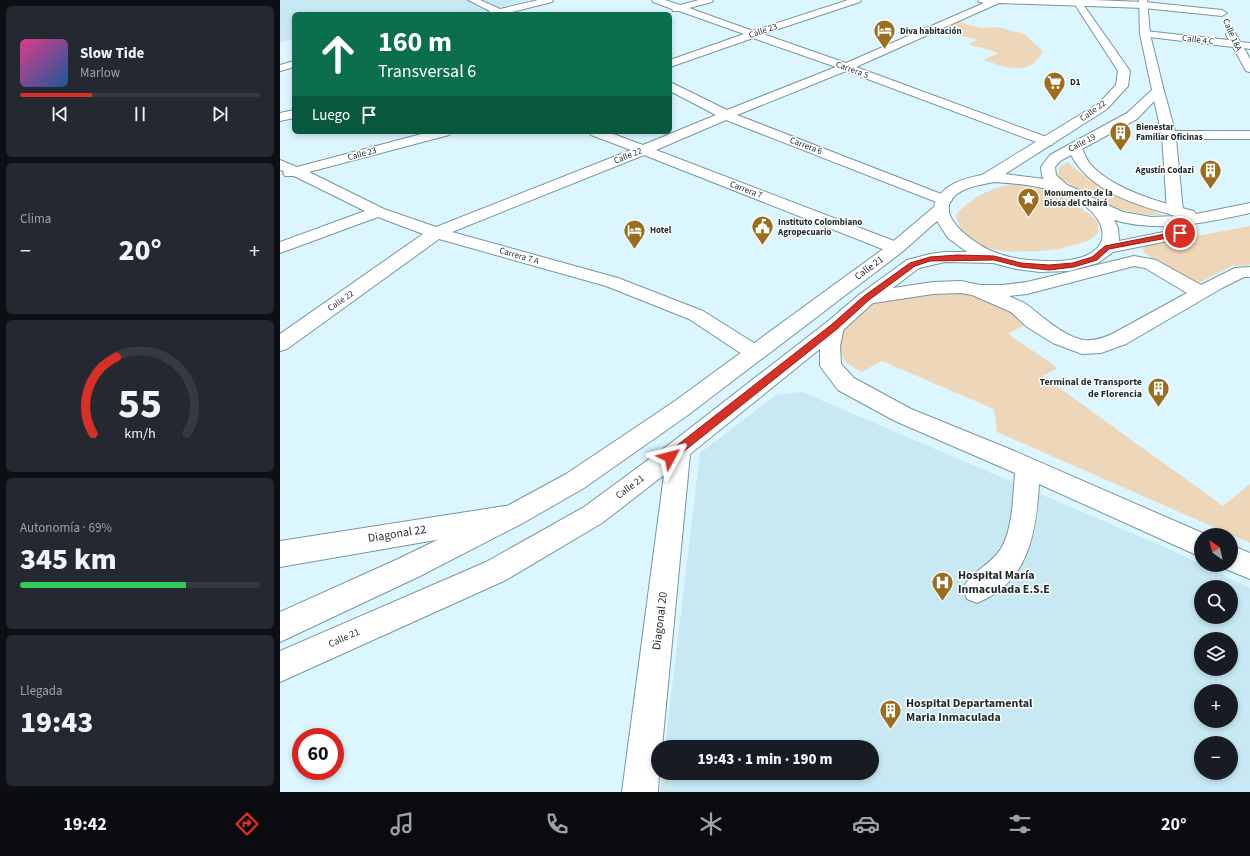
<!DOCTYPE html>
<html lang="es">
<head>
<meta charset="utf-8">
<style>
	body { margin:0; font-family:"Source Sans 3",sans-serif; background:#242831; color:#f1f3f6; height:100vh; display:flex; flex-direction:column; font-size:15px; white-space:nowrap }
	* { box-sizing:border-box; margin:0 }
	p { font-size:13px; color:#9ea1a6 }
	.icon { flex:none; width:22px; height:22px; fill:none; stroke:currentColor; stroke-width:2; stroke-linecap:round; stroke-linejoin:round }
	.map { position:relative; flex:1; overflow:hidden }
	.sheet { display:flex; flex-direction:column; gap:6px; padding:6px; background:#0d0f14; width:280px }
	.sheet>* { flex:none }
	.hud { position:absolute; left:12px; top:12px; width:380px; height:122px; border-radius:6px; box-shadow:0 2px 6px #0003; background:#0b6e4f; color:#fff; overflow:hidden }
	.needle { width:26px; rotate:326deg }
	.buttons { position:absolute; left:914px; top:528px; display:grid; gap:8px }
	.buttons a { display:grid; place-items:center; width:44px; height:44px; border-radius:50%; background:#171b24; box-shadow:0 2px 6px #0003; font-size:20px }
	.speed { position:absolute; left:12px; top:728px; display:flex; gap:8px; font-size:20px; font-weight:700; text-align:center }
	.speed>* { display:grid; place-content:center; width:52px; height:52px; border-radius:50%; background:#171b24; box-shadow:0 2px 6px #0003; line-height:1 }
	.speed .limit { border:6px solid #d22; background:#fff; color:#111 }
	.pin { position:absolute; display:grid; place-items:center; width:34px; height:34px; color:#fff; margin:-17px; border:2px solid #fff; border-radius:50%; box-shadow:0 1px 4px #0007 }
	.me { position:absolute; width:44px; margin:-22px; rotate:52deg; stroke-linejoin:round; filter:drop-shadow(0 0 3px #0008) }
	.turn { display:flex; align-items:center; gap:14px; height:84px; padding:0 20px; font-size:18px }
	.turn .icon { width:52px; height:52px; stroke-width:2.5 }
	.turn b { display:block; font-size:28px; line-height:34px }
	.then { display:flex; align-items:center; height:38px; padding:0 20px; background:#0003; gap:8px; font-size:15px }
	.big { font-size:30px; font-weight:800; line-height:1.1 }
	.sheet .card { flex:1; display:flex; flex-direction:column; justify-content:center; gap:6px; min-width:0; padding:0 14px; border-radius:6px; background:#242831 }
	.sheet .dial { align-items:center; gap:0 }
	.dial svg { height:104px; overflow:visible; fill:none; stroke:#363941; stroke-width:7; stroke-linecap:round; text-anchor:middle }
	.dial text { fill:#f1f3f6; stroke:none }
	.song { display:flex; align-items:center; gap:12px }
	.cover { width:48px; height:48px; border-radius:6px; background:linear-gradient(135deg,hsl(330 70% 55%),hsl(210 70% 35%)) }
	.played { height:4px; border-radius:2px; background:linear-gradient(90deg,#d93025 30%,#363941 30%) }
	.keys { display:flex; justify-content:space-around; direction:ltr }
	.heat { display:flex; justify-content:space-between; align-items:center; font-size:22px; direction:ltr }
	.charge { height:6px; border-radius:3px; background:linear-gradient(90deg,#34c759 69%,#363941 0) }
	.trip { position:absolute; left:371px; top:740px; width:228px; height:40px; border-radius:20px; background:#171b24; box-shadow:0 2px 6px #0003; font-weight:800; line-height:40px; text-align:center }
	.dock { display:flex; height:64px; justify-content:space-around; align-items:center; background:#090b0e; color:#9ea1a6 }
	.dock .icon { width:28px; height:28px }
	.dock .on { color:#d93025 }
	.dock b { font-size:18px; color:#f1f3f6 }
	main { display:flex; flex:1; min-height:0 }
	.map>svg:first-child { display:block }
</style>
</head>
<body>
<main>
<section class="sheet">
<div class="card">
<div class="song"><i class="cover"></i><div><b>Slow Tide</b><p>Marlow</p></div></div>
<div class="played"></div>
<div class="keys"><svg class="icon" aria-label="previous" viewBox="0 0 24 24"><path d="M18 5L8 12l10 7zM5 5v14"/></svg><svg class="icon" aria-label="pause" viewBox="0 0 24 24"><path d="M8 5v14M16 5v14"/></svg><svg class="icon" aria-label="next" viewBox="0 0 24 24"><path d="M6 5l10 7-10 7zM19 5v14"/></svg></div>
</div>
<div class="card"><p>Clima</p>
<div class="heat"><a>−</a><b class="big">20°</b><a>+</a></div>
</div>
<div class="card dial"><svg viewBox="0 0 100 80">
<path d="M14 69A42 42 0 1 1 86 69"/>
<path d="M14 69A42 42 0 0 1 32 10" stroke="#d93025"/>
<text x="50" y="56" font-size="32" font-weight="700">55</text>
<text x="50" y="72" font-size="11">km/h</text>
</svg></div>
<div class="card"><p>Autonomía · 69%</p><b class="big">345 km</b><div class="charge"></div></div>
<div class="card"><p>Llegada</p><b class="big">19:43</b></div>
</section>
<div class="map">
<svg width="970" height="792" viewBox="0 0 970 792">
	<rect width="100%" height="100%" fill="#dbf6ff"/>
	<path fill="#c8e8f3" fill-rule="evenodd" d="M 0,0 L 249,0 L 189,14 L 14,14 L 14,39 L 0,42 Z
		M 522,392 L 891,550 L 970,588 L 970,792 L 380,792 L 382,773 L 592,773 L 592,747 L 385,747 L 420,453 L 496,395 ZM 921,587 L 951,587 L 951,617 L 921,617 ZM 921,639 L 951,639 L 951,669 L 921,669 ZM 921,691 L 951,691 L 951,721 L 921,721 ZM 921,743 L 951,743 L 951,773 L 921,773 Z"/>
	<path fill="#eed7b8" d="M 678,22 L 702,28 L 717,27 L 744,34 L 763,51 C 749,78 726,67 703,60 L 719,53 L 688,44 L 698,40 L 661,30 Z
		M 788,162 C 808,183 854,202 882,215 C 839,216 814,199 778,177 L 779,167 Z
		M 745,182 C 750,183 757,183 763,186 C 783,193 801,208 818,221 L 818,233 C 815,235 812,239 809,240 C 783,252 722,257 697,244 C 685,238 679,228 676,215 C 694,194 717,185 745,182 Z
		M 970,226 L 970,265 L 952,266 L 923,281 L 917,283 C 904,276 870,261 862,249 L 865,246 Z
		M 682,292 L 701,296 L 722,305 L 744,325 L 728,334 L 778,368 L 763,376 L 943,506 L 970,484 L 970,543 L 717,432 L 714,409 L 602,361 L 582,372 L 566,363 L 561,355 L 559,344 L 564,330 L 574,319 L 597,299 Z"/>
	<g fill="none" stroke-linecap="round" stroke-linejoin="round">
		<defs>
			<path id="minor" d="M 188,0 L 200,0 L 220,9 L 258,0 L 273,0 L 272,2 L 228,13 L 229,14 L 205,14 L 210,11 Z
				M 372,0 L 385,0 L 400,5 L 419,0 L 433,0 L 432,2 L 409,8 L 473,31 L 568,0 L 581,0 L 580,2 L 483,34 L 566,63 L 704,3 L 699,2 L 698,0 L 813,0 L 864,2 L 942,10 L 947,13 L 942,16 L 864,8 L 719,3 L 576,67 L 772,139 L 774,142 L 772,145 L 767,146 L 566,71 L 457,115 L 669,197 L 672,200 L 669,203 L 664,205 L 446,120 L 376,150 L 622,244 L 625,248 L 622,252 L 616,253 L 610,252 L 364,155 L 172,232 L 338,278 L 423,311 L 482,348 L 485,353 L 482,358 L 475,360 L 468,358 L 409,319 L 326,286 L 159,239 L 7,349 L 0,351 L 0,334 L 143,234 L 98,217 L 0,253 L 0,242 L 85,211 L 14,176 L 5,176 L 3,173 L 4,171 L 0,170 L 0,160 L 17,167 L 149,132 L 171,132 L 169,135 L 29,172 L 104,209 L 156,227 L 351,150 L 311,135 L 309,132 L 328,132 L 363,145 L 436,115 L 390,91 L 390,82 L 447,110 L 556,67 L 473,38 L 390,67 L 390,60 L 464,34 L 399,11 L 393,11 L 392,9 L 373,2 Z
				M 865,31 L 949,40 L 946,35 L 947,33 L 955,33 L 960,42 L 970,43 L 970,49 L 964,48 L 970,59 L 970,72 L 966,71 L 953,47 L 861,36 L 860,34 Z
				M 14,61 L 14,67 L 0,71 L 0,65 Z
				M 878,87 L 882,88 L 884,91 L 895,131 L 970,131 L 970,139 L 896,139 L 903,211 L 901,214 L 895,216 L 889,214 L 887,211 L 882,135 L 872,91 L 874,88 Z
				M 14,110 L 14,118 L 0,121 L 0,113 Z
				M 854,256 L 876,260 L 921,285 L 955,268 L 970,267 L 970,277 L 964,277 L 942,288 L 846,344 L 821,353 L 802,354 L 773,343 L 747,327 L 731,312 L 692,295 L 681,293 L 653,294 L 587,304 L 580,302 L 578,298 L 580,294 L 587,292 L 653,282 L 681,281 L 700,285 L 723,285 L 747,282 ZM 854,266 L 865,268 L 907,293 L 832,334 C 823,338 814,341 804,340 C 784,337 762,316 746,304 C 741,301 734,299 729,296 L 747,294 Z
				M 554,320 L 561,322 L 564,327 L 560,346 L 561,364 L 574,378 L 631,409 L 732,450 L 927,535 L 921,535 L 921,557 L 759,484 C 756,533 749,582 697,603 L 687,599 L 683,589 C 690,573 706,567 717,554 C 733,536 733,497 735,473 L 615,421 L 558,390 L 540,366 L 540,346 L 544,327 L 547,322 Z
				M 225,506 L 234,509 L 238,517 L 234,525 L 225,528 L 0,567 L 0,541 Z
				M 951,545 L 970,553 L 970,579 L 941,567 L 940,565 L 951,565 Z"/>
			<path id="major" d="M 792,0 L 800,0 L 850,71 L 848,86 L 827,109 L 725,174 L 764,179 L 762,176 L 761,167 L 770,155 L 847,113 L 872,90 L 860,34 L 859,0 L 867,0 L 870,34 L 884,91 L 857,119 L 802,149 C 805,154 807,161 811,165 C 834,190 882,203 914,211 L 916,214 L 970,203 L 970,213 C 925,223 879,233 834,220 L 838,228 L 839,241 L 908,227 L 914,228 L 916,232 L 914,236 L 908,237 L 833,252 L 818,263 L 789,271 L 760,272 L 736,269 L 713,263 L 665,262 L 639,268 L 594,302 L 561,332 L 410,454 L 382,747 L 378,747 L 378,773 L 379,773 L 378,792 L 342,792 L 384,475 L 322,523 L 226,580 L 0,682 L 0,651 L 206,562 L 304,507 L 391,443 L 547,322 L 580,294 L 627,260 L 650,254 L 665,252 L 687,252 L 668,238 L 657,221 L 622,252 L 408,415 L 304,488 L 243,523 L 138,577 L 0,642 L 0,612 L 118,559 L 225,507 L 286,474 L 392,403 L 610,244 L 654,207 C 660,185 682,179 702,175 L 819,103 L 836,85 L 838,71 ZM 791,155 C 811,192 858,206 897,216 L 871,217 L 843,212 L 818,201 L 801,191 L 787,185 L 776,175 L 775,167 L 780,161 ZM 714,182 C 744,184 779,187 804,205 C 812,211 820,220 822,229 C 828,258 787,262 768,261 C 747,261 727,258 709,250 C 693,242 651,214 677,194 C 688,186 701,185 714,182 Z"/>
		</defs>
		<use href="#minor" stroke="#7796a0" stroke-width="2"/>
		<use href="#major" stroke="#7796a0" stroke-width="2"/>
		<use href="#minor" fill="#fff" fill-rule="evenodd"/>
		<use href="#major" fill="#fff" fill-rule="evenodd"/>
	</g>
	<path fill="#d93025" stroke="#8d1f18" d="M 900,231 L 903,232 L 903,235 L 829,249 L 817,260 L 794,267 L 769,270 L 741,267 L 714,260 L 650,261 L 635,266 L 589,300 L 557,329 L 393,460 L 386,460 L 385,457 L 386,454 L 551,325 L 584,296 L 630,263 L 650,257 L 677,255 L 714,256 L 741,263 L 769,265 L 793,263 L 812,257 L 825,246 Z"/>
	<defs>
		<symbol id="hotel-pin" viewBox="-11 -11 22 30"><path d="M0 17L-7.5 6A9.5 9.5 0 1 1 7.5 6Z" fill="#9b6d1e" stroke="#fff"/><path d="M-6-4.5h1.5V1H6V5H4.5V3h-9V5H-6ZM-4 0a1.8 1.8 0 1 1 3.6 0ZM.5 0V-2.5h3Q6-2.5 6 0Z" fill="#fff"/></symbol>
		<symbol id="supermarket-pin" viewBox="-11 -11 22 30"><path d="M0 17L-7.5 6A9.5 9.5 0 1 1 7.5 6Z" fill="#9b6d1e" stroke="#fff"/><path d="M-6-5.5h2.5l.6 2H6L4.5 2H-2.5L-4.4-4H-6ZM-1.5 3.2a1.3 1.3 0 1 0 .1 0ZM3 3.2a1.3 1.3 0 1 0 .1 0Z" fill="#fff"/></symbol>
		<symbol id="building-pin" viewBox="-11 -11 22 30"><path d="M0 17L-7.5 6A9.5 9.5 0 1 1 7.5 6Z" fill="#9b6d1e" stroke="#fff"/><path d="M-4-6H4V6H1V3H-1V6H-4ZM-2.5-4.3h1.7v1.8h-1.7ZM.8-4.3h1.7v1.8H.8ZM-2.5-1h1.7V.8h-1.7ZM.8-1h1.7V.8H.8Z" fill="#fff"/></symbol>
		<symbol id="sight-pin" viewBox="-11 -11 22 30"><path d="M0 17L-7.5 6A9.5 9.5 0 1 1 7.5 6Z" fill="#9b6d1e" stroke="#fff"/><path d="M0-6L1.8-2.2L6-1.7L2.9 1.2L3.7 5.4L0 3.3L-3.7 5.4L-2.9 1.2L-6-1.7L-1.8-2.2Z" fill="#fff"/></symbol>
		<symbol id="civic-pin" viewBox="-11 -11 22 30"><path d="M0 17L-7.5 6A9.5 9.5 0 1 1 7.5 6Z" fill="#9b6d1e" stroke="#fff"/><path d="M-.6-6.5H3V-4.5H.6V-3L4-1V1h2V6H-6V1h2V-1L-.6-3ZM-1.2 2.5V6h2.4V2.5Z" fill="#fff"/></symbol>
		<symbol id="hospital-pin" viewBox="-11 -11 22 30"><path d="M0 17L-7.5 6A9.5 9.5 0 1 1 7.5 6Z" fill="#9b6d1e" stroke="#fff"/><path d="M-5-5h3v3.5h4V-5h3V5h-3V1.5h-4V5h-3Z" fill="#fff"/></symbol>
	</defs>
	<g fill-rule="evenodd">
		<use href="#hotel-pin" x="592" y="18" width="25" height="34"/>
		<use href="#supermarket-pin" x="762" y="70" width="25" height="34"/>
		<use href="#building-pin" x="828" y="120" width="25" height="34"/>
		<use href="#building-pin" x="918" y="158" width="25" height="34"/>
		<use href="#sight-pin" x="736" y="186" width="25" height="34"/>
		<use href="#civic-pin" x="470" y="214" width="25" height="34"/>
		<use href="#hotel-pin" x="342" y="218" width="25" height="34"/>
		<use href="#building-pin" x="866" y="376" width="25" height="34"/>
		<use href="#hospital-pin" x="650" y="570" width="25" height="34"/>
		<use href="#building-pin" x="598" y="698" width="25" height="34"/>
	</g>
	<g text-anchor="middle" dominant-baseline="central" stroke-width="3" stroke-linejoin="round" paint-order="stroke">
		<g font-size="9" fill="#1d2a2e" stroke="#fff">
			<text transform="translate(483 31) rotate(-19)">Calle 23</text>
			<text transform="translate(952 35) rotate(66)">Calle 18A</text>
			<text transform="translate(918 40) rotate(7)">Calle 4 C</text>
			<text transform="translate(572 70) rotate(20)">Carrera 5</text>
			<text transform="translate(813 111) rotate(-36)">Calle 22</text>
			<text transform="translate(802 143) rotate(-28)">Calle 19</text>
			<text transform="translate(526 146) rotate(21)">Carrera 6</text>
			<text transform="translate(82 154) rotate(-15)">Calle 23</text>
			<text transform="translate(348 156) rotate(-22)">Calle 22</text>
			<text transform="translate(466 190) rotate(21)">Carrera 7</text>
			<text transform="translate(239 256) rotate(16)">Carrera 7 A</text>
			<text transform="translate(61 301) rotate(-35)">Calle 22</text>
		</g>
		<g font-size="9" font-weight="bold" fill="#1d2a2e" stroke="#fff" text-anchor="start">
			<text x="620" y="31">Diva habitación</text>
			<text x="790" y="82">D1</text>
			<text x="856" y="127">Bienestar<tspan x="856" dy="10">Familiar Oficinas</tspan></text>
			<text x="914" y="170" text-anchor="end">Agustín Codazi</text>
			<text x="764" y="193">Monumento de la<tspan x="764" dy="10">Diosa del Chairá</tspan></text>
			<text x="498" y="222">Instituto Colombiano<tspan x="498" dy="10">Agropecuario</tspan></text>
			<text x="370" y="230">Hotel</text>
		</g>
		<g font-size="10" fill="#1d2a2e" stroke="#fff">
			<text transform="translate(589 268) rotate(-37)">Calle 21</text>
			<text transform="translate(350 487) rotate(-37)">Calle 21</text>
			<text transform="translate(64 638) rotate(-24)">Calle 21</text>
		</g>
		<g font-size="10" font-weight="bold" fill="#1d2a2e" stroke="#fff" text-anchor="end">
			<text x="862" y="382">Terminal de Transporte<tspan x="862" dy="12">de Florencia</tspan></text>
		</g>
		<g font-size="12" fill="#1d2a2e" stroke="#fff">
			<text transform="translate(117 534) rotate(-9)">Diagonal 22</text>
			<text transform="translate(380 621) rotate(-83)">Diagonal 20</text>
		</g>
		<g font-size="12" font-weight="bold" fill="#1d2a2e" stroke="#fff" text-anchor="start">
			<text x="678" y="575">Hospital María<tspan x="678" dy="14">Inmaculada E.S.E</tspan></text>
			<text x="626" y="703">Hospital Departamental<tspan x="626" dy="14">Maria Inmaculada</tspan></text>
		</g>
	</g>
</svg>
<div class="buttons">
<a><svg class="needle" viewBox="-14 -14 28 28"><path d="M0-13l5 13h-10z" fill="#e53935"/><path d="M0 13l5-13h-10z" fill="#9ea1a6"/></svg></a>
<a><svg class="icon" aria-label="search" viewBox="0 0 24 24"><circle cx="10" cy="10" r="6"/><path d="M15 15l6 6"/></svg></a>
<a><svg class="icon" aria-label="layers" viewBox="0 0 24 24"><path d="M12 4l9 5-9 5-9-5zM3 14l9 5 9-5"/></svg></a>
<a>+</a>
<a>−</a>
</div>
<div class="speed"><div class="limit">60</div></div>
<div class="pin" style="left:900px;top:233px;background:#d93025"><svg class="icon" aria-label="arrive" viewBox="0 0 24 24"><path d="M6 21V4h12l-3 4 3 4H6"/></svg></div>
<svg class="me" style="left:390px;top:457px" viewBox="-20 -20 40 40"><path d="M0-17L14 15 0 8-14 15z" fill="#d93025" stroke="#fff" stroke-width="4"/></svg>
<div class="trip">19:43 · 1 min · 190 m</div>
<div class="hud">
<div class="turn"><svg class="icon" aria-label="ahead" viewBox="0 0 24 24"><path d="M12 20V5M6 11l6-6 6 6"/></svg><div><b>160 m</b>Transversal 6</div></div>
<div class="then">Luego<svg class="icon" aria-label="arrive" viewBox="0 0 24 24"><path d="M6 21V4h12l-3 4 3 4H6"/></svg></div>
</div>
</div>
</main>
<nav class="dock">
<b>19:42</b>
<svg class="icon on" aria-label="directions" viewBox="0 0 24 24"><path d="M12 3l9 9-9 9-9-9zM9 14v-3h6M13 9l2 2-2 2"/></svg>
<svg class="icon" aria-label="music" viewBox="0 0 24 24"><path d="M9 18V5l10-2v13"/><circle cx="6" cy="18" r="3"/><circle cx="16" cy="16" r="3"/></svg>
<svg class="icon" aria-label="phone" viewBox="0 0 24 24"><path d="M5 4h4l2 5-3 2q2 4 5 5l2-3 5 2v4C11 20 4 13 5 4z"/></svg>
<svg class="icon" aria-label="climate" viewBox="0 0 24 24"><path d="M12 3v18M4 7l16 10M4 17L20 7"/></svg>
<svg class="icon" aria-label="car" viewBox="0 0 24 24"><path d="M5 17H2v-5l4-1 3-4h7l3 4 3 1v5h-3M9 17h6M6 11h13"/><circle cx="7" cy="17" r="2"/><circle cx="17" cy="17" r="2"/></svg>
<svg class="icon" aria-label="filters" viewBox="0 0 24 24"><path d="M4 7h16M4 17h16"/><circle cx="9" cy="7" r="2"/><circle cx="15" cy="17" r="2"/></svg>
<b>20°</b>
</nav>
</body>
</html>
